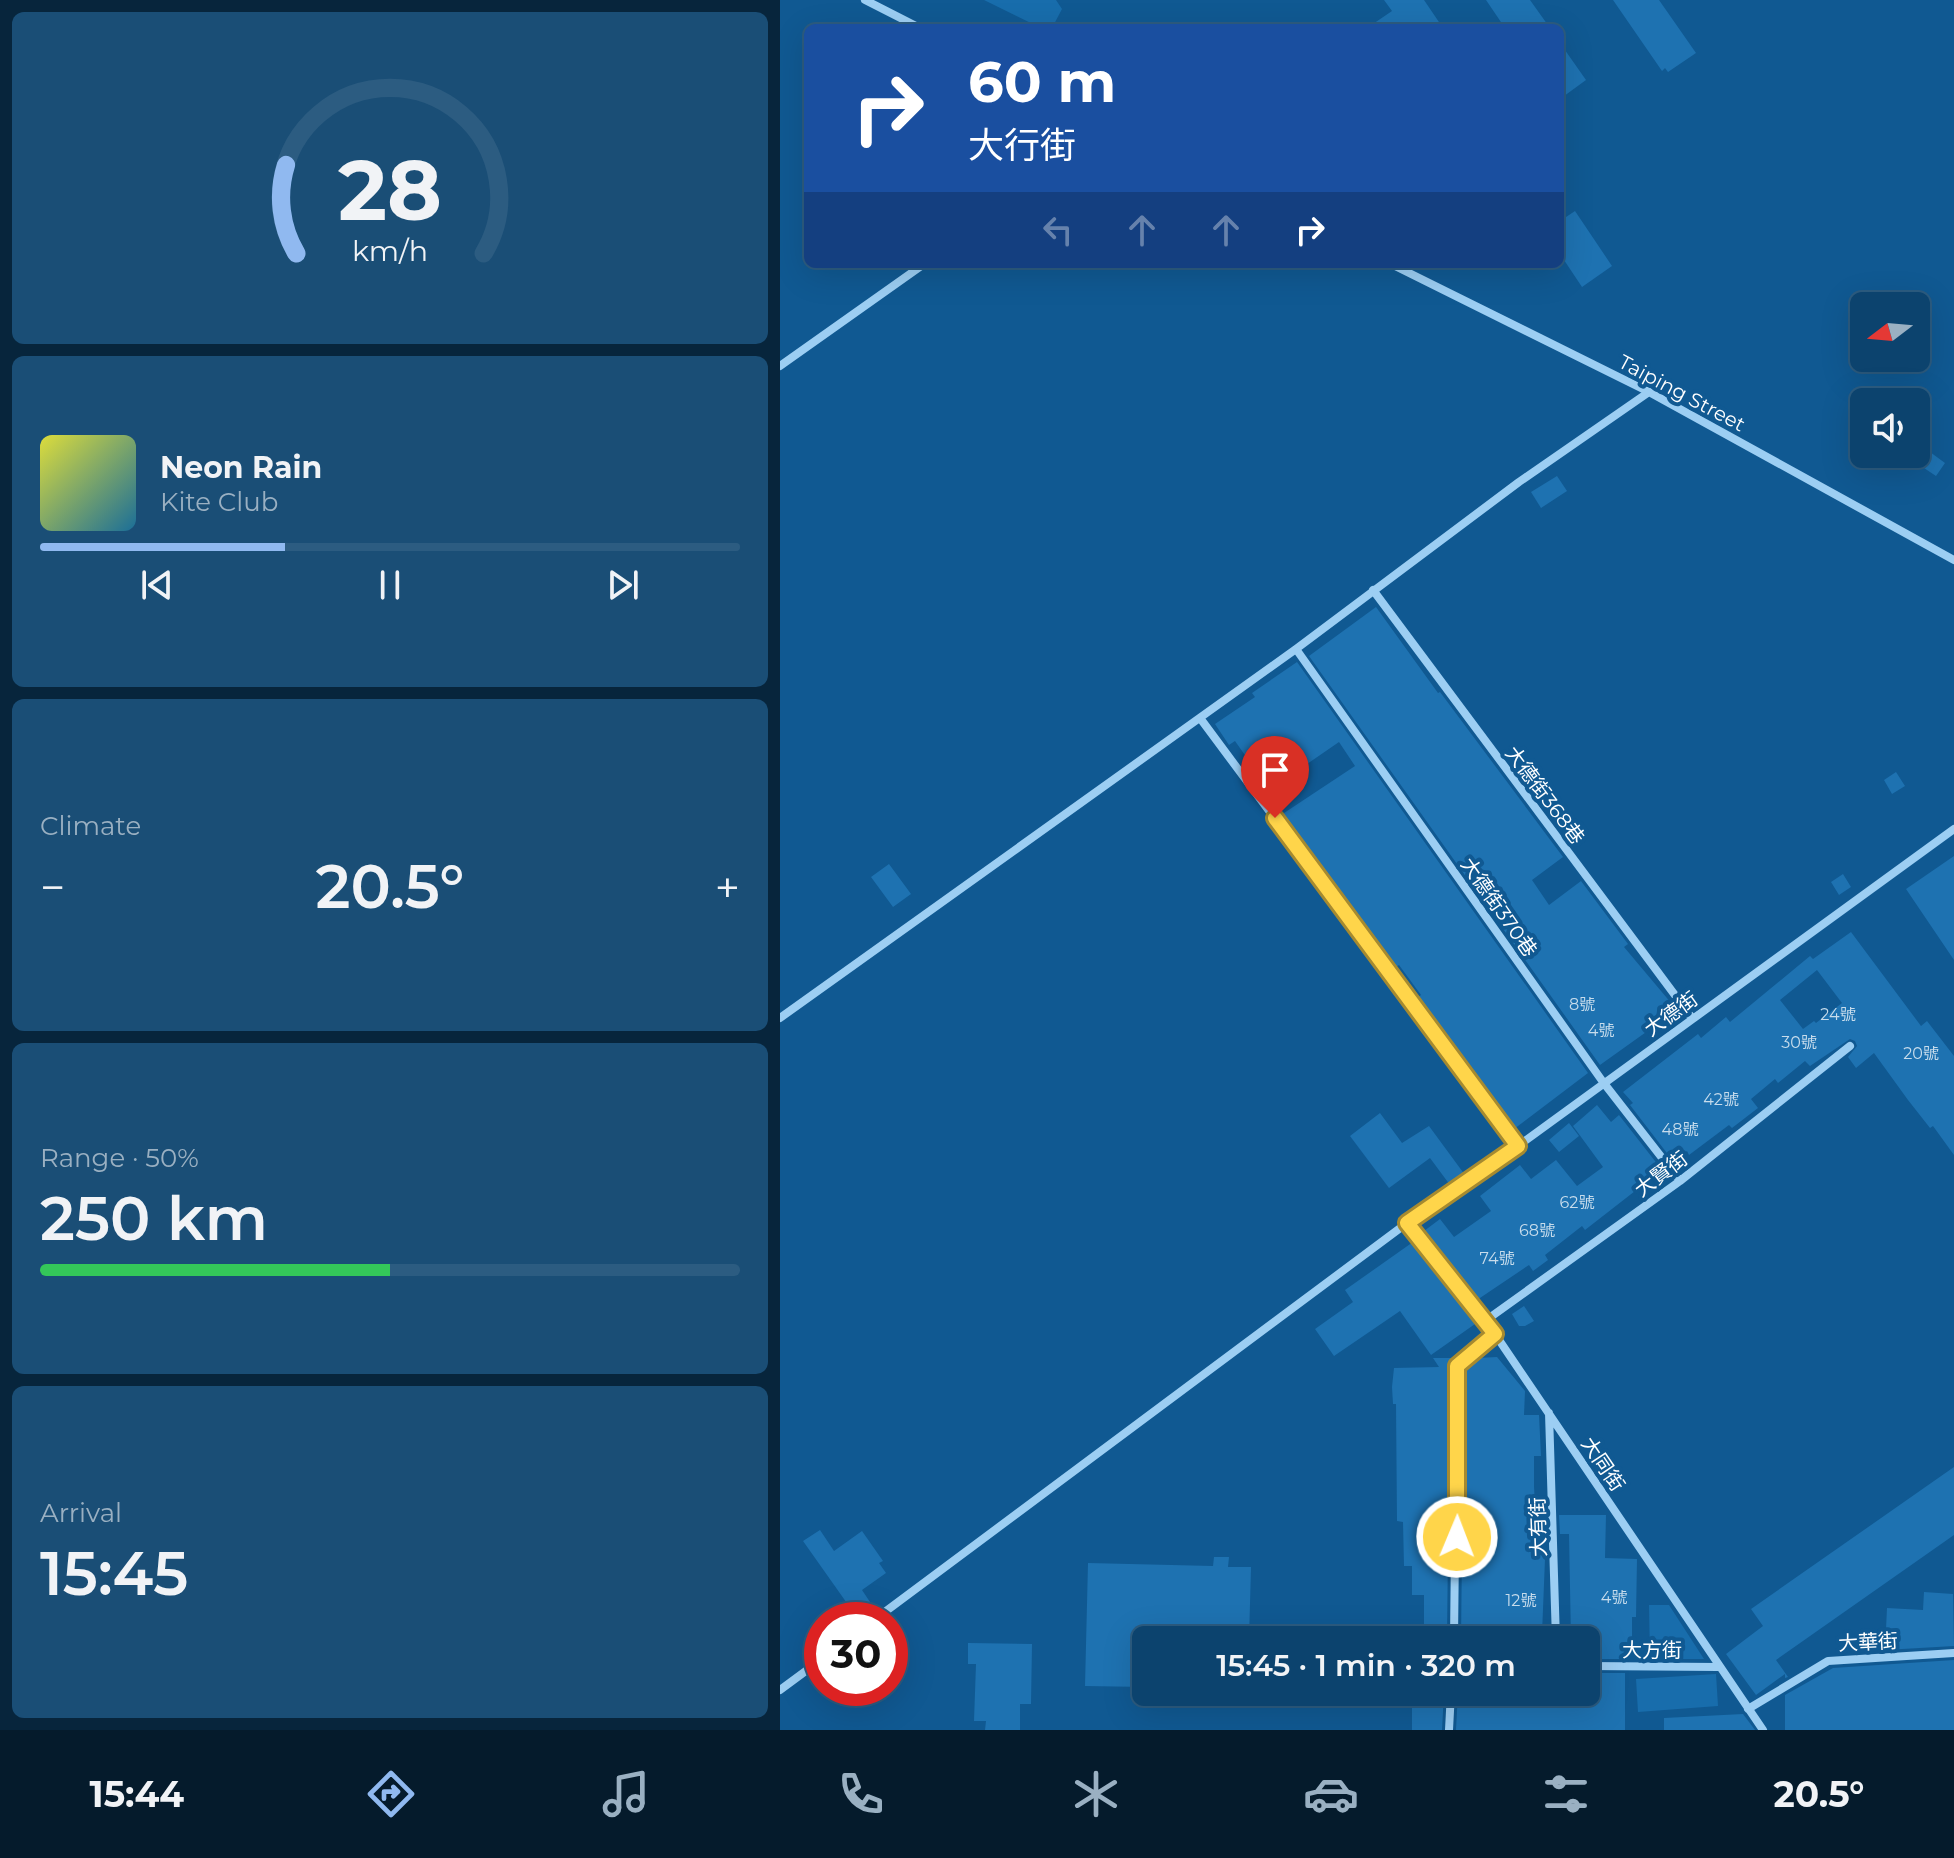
<!DOCTYPE html>
<html lang="en">
<head>
<meta charset="utf-8">
<style>
	body { margin:0; font-family:Montserrat,"Noto Sans TC",sans-serif; background:#1a4e76; color:#f1f3f6; height:100vh; display:flex; flex-direction:column; font-size:30px; white-space:nowrap }
	* { box-sizing:border-box; margin:0 }
	p { font-size:26px; color:#9ab0c2 }
	.icon { flex:none; width:44px; height:44px; fill:none; stroke:currentColor; stroke-width:2; stroke-linecap:round; stroke-linejoin:round }
	.map { position:relative; flex:1; overflow:hidden }
	.drawer { display:flex; flex-direction:column; gap:12px; padding:12px; background:#07253c; width:780px }
	.drawer>* { flex:none }
	.banner { position:absolute; left:24px; top:24px; width:760px; height:244px; border-radius:12px; box-shadow:0 8px 32px #0002,0 0 0 2px #2c5c81; background:#1a4fa0; color:#fff; overflow:hidden }
	.needle { width:52px; rotate:254deg }
	.controls { position:absolute; left:1070px; top:292px; display:grid; gap:16px }
	.controls a { display:grid; place-items:center; width:80px; height:80px; border-radius:12px; background:#0c436e; box-shadow:0 8px 32px #0002,0 0 0 2px #2c5c81; font-size:40px }
	.speed { position:absolute; left:24px; top:1602px; display:flex; gap:16px; font-size:40px; font-weight:700; text-align:center }
	.speed>* { display:grid; place-content:center; width:104px; height:104px; border-radius:50%; background:#0c436e; box-shadow:0 8px 32px #0002,0 0 0 2px #2c5c81; line-height:1 }
	.speed .limit { border:12px solid #d22; background:#fff; color:#111 }
	.pin { position:absolute; display:grid; place-items:center; width:68px; height:68px; color:#fff; margin:-82px -34px; border-radius:50% 50% 50% 0; rotate:-45deg; box-shadow:0 0 8px #0007 }
	.pin .icon { rotate:45deg }
	.me { position:absolute; width:88px; margin:-44px; rotate:1deg; stroke-linejoin:round; filter:drop-shadow(0 0 6px #0008) }
	.turn { display:flex; align-items:center; gap:28px; height:168px; padding:0 32px; font-size:36px }
	.turn .icon { width:104px; height:104px; stroke-width:2.5 }
	.turn b { display:block; font-size:56px; line-height:68px }
	.lanes { display:flex; align-items:center; height:76px; padding:0 32px; background:#0003; justify-content:center; gap:40px; direction:ltr }
	.lanes .off { opacity:.35 }
	.big { font-size:60px; font-weight:600; line-height:1.1 }
	.drawer .widget { flex:1; display:flex; flex-direction:column; justify-content:center; gap:12px; min-width:0; padding:0 28px; border-radius:12px; background:#1a4e76 }
	.drawer .dial { align-items:center; gap:0 }
	.dial svg { height:208px; overflow:visible; fill:none; stroke:#2c5c81; stroke-width:7; stroke-linecap:round; text-anchor:middle }
	.dial text { fill:#f1f3f6; stroke:none }
	.song { display:flex; align-items:center; gap:24px }
	.cover { width:96px; height:96px; border-radius:12px; background:linear-gradient(135deg,hsl(60 70% 55%),hsl(200 70% 35%)) }
	.played { height:8px; border-radius:4px; background:linear-gradient(90deg,#90b9f0 35%,#2c5c81 35%) }
	.keys { display:flex; justify-content:space-around; direction:ltr }
	.heat { display:flex; justify-content:space-between; align-items:center; font-size:44px; direction:ltr }
	.charge { height:12px; border-radius:6px; background:linear-gradient(90deg,#34c759 50%,#2c5c81 0) }
	.trip { position:absolute; left:352px; top:1626px; width:468px; height:80px; border-radius:12px; background:#0c436e; box-shadow:0 8px 32px #0002,0 0 0 2px #2c5c81; font-weight:600; line-height:80px; text-align:center }
	.menu { display:flex; height:128px; justify-content:space-around; align-items:center; background:#051b2c; color:#9ab0c2 }
	.menu .icon { width:56px; height:56px }
	.menu .active { color:#90b9f0 }
	.menu b { font-size:36px; color:#f1f3f6 }
	main { display:flex; flex:1; min-height:0 }
	.map>svg:first-child { display:block }
</style>
</head>
<body>
<main>
<section class="drawer">
<div class="widget dial"><svg viewBox="0 0 100 80">
<path d="M14 69A42 42 0 1 1 86 69"/>
<path d="M14 69A42 42 0 0 1 10 35" stroke="#90b9f0"/>
<text x="50" y="56" font-size="32" font-weight="700">28</text>
<text x="50" y="72" font-size="11">km/h</text>
</svg></div>
<div class="widget">
<div class="song"><i class="cover"></i><div><b>Neon Rain</b><p>Kite Club</p></div></div>
<div class="played"></div>
<div class="keys"><svg class="icon" aria-label="previous" viewBox="0 0 24 24"><path d="M18 5L8 12l10 7zM5 5v14"/></svg><svg class="icon" aria-label="pause" viewBox="0 0 24 24"><path d="M8 5v14M16 5v14"/></svg><svg class="icon" aria-label="next" viewBox="0 0 24 24"><path d="M6 5l10 7-10 7zM19 5v14"/></svg></div>
</div>
<div class="widget"><p>Climate</p>
<div class="heat"><a>−</a><b class="big">20.5°</b><a>+</a></div>
</div>
<div class="widget"><p>Range · 50%</p><b class="big">250 km</b><div class="charge"></div></div>
<div class="widget"><p>Arrival</p><b class="big">15:45</b></div>
</section>
<div class="map">
<svg width="1174" height="1730" viewBox="0 0 1174 1730">
	<rect width="100%" height="100%" fill="#105992"/>
	<path fill="#186dac" d="M 204,0 L 276,0 L 282,9 L 272,28 L 261,28 Z
		M 869,1605 L 889,1605 L 924,1659 L 870,1659 Z
		M 936,1674 L 938,1706 L 858,1712 L 856,1679 Z"/>
	<path fill="#1e72b1" fill-rule="evenodd" d="M 604,0 L 644,0 L 663,28 L 587,28 L 612,11 Z
		M 706,0 L 750,0 L 770,28 L 725,28 Z
		M 833,0 L 879,0 L 916,53 L 888,72 L 885,68 L 882,71 Z
		M 780,43 L 806,80 L 780,99 Z
		M 795,211 L 832,266 L 802,287 L 780,254 L 780,221 Z
		M 1150,452 L 1165,463 L 1156,476 L 1141,466 Z
		M 777,476 L 787,491 L 761,508 L 751,492 Z
		M 596,607 L 658,693 L 660,692 L 783,857 L 752,880 L 769,905 L 801,881 L 848,944 L 844,947 L 897,1010 L 820,1065 L 529,656 Z
		M 517,662 L 808,1073 L 734,1129 L 691,1071 L 694,1070 L 637,998 L 641,995 L 619,965 L 614,968 L 501,815 L 575,766 L 559,742 L 485,793 L 476,782 L 481,778 L 455,741 L 449,745 L 435,724 L 475,697 L 472,693 Z
		M 1116,772 L 1125,786 L 1112,794 L 1104,780 Z
		M 1174,856 L 1174,960 L 1126,889 Z
		M 109,864 L 131,894 L 113,907 L 91,877 Z
		M 1063,874 L 1071,887 L 1059,895 L 1051,882 Z
		M 1071,932 L 1141,1026 L 1147,1021 L 1174,1056 L 1174,1155 L 1153,1126 L 1150,1128 L 1128,1100 L 1094,1053 L 1076,1068 L 1068,1057 L 1077,1046 L 1075,1041 L 1070,1039 L 1030,1066 L 1025,1061 L 998,1083 L 995,1079 L 971,1099 L 978,1108 L 952,1128 L 949,1125 L 909,1155 L 907,1151 L 893,1161 L 850,1105 L 853,1103 L 843,1092 L 918,1034 L 921,1038 L 946,1017 L 950,1022 L 1030,956 L 1033,959 ZM 1037,970 L 1062,1003 L 1036,1023 L 1034,1021 L 1023,1029 L 1000,1000 Z
		M 817,1105 L 831,1122 L 839,1115 L 882,1170 L 805,1230 L 802,1226 L 765,1255 L 768,1260 L 753,1271 L 749,1265 L 697,1300 L 644,1231 L 660,1219 L 674,1237 L 711,1211 L 700,1196 L 740,1165 L 751,1179 L 776,1160 L 797,1186 L 823,1167 L 793,1126 Z
		M 600,1113 L 622,1143 L 649,1126 L 685,1175 L 670,1185 L 650,1158 L 609,1188 L 570,1136 Z
		M 789,1123 L 799,1136 L 779,1152 L 769,1140 Z
		M 633,1242 L 695,1324 L 651,1355 L 620,1311 L 554,1356 L 535,1329 L 573,1302 L 565,1290 Z
		M 744,1306 L 754,1321 L 745,1326 L 739,1326 L 732,1314 Z
		M 717,1357 L 745,1391 L 744,1415 L 759,1415 L 761,1456 L 754,1456 L 754,1486 L 755,1507 L 761,1507 L 761,1515 L 765,1515 L 766,1534 L 762,1634 L 756,1634 L 756,1640 L 681,1640 L 684,1369 L 698,1358 Z
		M 653,1358 L 676,1358 L 670,1366 L 667,1640 L 644,1640 L 644,1595 L 632,1595 L 632,1566 L 624,1566 L 623,1522 L 617,1521 L 616,1404 L 613,1404 L 612,1387 L 614,1368 L 659,1367 Z
		M 1174,1467 L 1174,1535 L 996,1660 L 1008,1677 L 1005,1678 L 1005,1674 L 976,1695 L 946,1654 L 983,1626 L 971,1609 Z
		M 779,1515 L 826,1515 L 825,1558 L 857,1559 L 856,1617 L 852,1617 L 852,1649 L 845,1649 L 845,1659 L 806,1659 L 806,1640 L 791,1640 L 789,1534 L 780,1534 Z
		M 40,1530 L 54,1551 L 82,1531 L 103,1561 L 99,1563 L 106,1573 L 82,1590 L 92,1605 L 76,1616 L 23,1541 Z
		M 434,1557 L 449,1557 L 448,1567 L 471,1567 L 469,1640 L 366,1640 L 366,1687 L 305,1686 L 308,1563 L 433,1566 Z
		M 1144,1592 L 1173,1594 L 1174,1646 L 1105,1650 L 1107,1608 L 1143,1610 Z
		M 188,1643 L 252,1644 L 251,1704 L 240,1704 L 240,1730 L 205,1730 L 206,1721 L 194,1721 L 196,1664 L 188,1664 Z
		M 1174,1660 L 1174,1730 L 1005,1730 L 1005,1695 L 1053,1668 Z
		M 806,1673 L 845,1673 L 845,1730 L 676,1730 L 678,1692 L 806,1692 Z
		M 632,1692 L 664,1692 L 662,1730 L 632,1730 Z
		M 963,1714 L 975,1730 L 884,1730 L 884,1718 Z"/>
	<g fill="none" stroke-linecap="round" stroke-linejoin="round">
		<path stroke="#9ccef3" stroke-width="8" d="M 85,0 L 140,28
			M 611,264 L 869,392 L 1174,560
			M 0,366 L 144,264
			M 593,590 L 912,1018
			M 516,649 L 823,1082 L 900,1181
			M 420,718 L 738,1146
			M 0,1018 L 516,649 L 739,482 L 869,392
			M 627,1223 L 715,1334 L 983,1730
			M 705,1321 L 900,1181 L 1070,1046
			M 769,1413 L 776,1640
			M 94,1620 L 627,1223 L 738,1146 L 1174,829
			M 674,1640 L 677,1366 L 715,1334
			M 806,1666 L 938,1667
			M 0,1690 L 42,1659
			M 968,1709 L 1048,1661 L 1174,1653
			M 669,1730 L 671,1692"/>
	</g>
	<g fill="none" stroke-linecap="round" stroke-linejoin="round">
		<defs>
			<path id="route" d="M 495,818 L 738,1146 L 627,1223 L 715,1334 L 677,1366 L 677,1537"/>
		</defs>
		<use href="#route" stroke="#a68a30" stroke-width="20"/>
		<use href="#route" stroke="#ffd54a" stroke-width="14"/>
	</g>
	<g text-anchor="middle" dominant-baseline="central" stroke-width="8" stroke-linejoin="round" paint-order="stroke">
		<g font-size="16" fill="#c7dcec">
			<text x="802" y="1004">8號</text>
			<text x="1058" y="1014">24號</text>
			<text x="821" y="1030">4號</text>
			<text x="1019" y="1042">30號</text>
			<text x="1141" y="1053">20號</text>
			<text x="941" y="1099">42號</text>
			<text x="900" y="1129">48號</text>
			<text x="797" y="1202">62號</text>
			<text x="757" y="1230">68號</text>
			<text x="717" y="1258">74號</text>
			<text x="834" y="1597">4號</text>
			<text x="741" y="1600">12號</text>
		</g>
		<g font-size="20" fill="#fff" stroke="#105992">
			<text transform="translate(902 393) rotate(28)">Taiping Street</text>
			<text transform="translate(765 795) rotate(53)">大德街368巷</text>
			<text transform="translate(719 907) rotate(55)">大德街370巷</text>
			<text transform="translate(891 1014) rotate(-36)">大德街</text>
			<text transform="translate(881 1174) rotate(-37)">大賢街</text>
			<text transform="translate(823 1464) rotate(56)">大同街</text>
			<text transform="translate(758 1527) rotate(-92)">大有街</text>
			<text transform="translate(1088 1642) rotate(-3)">大華街</text>
			<text x="872" y="1650">大方街</text>
		</g>
	</g>
</svg>
<div class="controls">
<a><svg class="needle" viewBox="-14 -14 28 28"><path d="M0-13l5 13h-10z" fill="#e53935"/><path d="M0 13l5-13h-10z" fill="#9ab0c2"/></svg></a>
<a><svg class="icon" aria-label="sound" viewBox="0 0 24 24"><path d="M4 9h4l5-4v14l-5-4H4zM17 9q2 3 0 6"/></svg></a>
</div>
<div class="speed"><div class="limit">30</div></div>
<div class="pin" style="left:495px;top:818px;background:#d93025"><svg class="icon" aria-label="arrive" viewBox="0 0 24 24"><path d="M6 21V4h12l-3 4 3 4H6"/></svg></div>
<svg class="me" style="left:677px;top:1537px" viewBox="-20 -20 40 40"><circle r="17" fill="#ffd54a" stroke="#fff" stroke-width="3"/><path d="M0-11L8 9 0 5-8 9z" fill="#fff"/></svg>
<div class="trip">15:45 · 1 min · 320 m</div>
<div class="banner">
<div class="turn"><svg class="icon" aria-label="right" viewBox="0 0 24 24"><path d="M7 20v-9h11M14 6l5 5-5 5"/></svg><div><b>60 m</b>大行街</div></div>
<div class="lanes"><svg class="icon off" aria-label="left" viewBox="0 0 24 24"><path d="M17 20v-9H6M10 6l-5 5 5 5"/></svg><svg class="icon off" aria-label="ahead" viewBox="0 0 24 24"><path d="M12 20V5M6 11l6-6 6 6"/></svg><svg class="icon off" aria-label="ahead" viewBox="0 0 24 24"><path d="M12 20V5M6 11l6-6 6 6"/></svg><svg class="icon" aria-label="right" viewBox="0 0 24 24"><path d="M7 20v-9h11M14 6l5 5-5 5"/></svg></div>
</div>
</div>
</main>
<nav class="menu">
<b>15:44</b>
<svg class="icon active" aria-label="directions" viewBox="0 0 24 24"><path d="M12 3l9 9-9 9-9-9zM9 14v-3h6M13 9l2 2-2 2"/></svg>
<svg class="icon" aria-label="music" viewBox="0 0 24 24"><path d="M9 18V5l10-2v13"/><circle cx="6" cy="18" r="3"/><circle cx="16" cy="16" r="3"/></svg>
<svg class="icon" aria-label="phone" viewBox="0 0 24 24"><path d="M5 4h4l2 5-3 2q2 4 5 5l2-3 5 2v4C11 20 4 13 5 4z"/></svg>
<svg class="icon" aria-label="climate" viewBox="0 0 24 24"><path d="M12 3v18M4 7l16 10M4 17L20 7"/></svg>
<svg class="icon" aria-label="car" viewBox="0 0 24 24"><path d="M5 17H2v-5l4-1 3-4h7l3 4 3 1v5h-3M9 17h6M6 11h13"/><circle cx="7" cy="17" r="2"/><circle cx="17" cy="17" r="2"/></svg>
<svg class="icon" aria-label="filters" viewBox="0 0 24 24"><path d="M4 7h16M4 17h16"/><circle cx="9" cy="7" r="2"/><circle cx="15" cy="17" r="2"/></svg>
<b>20.5°</b>
</nav>
</body>
</html>
